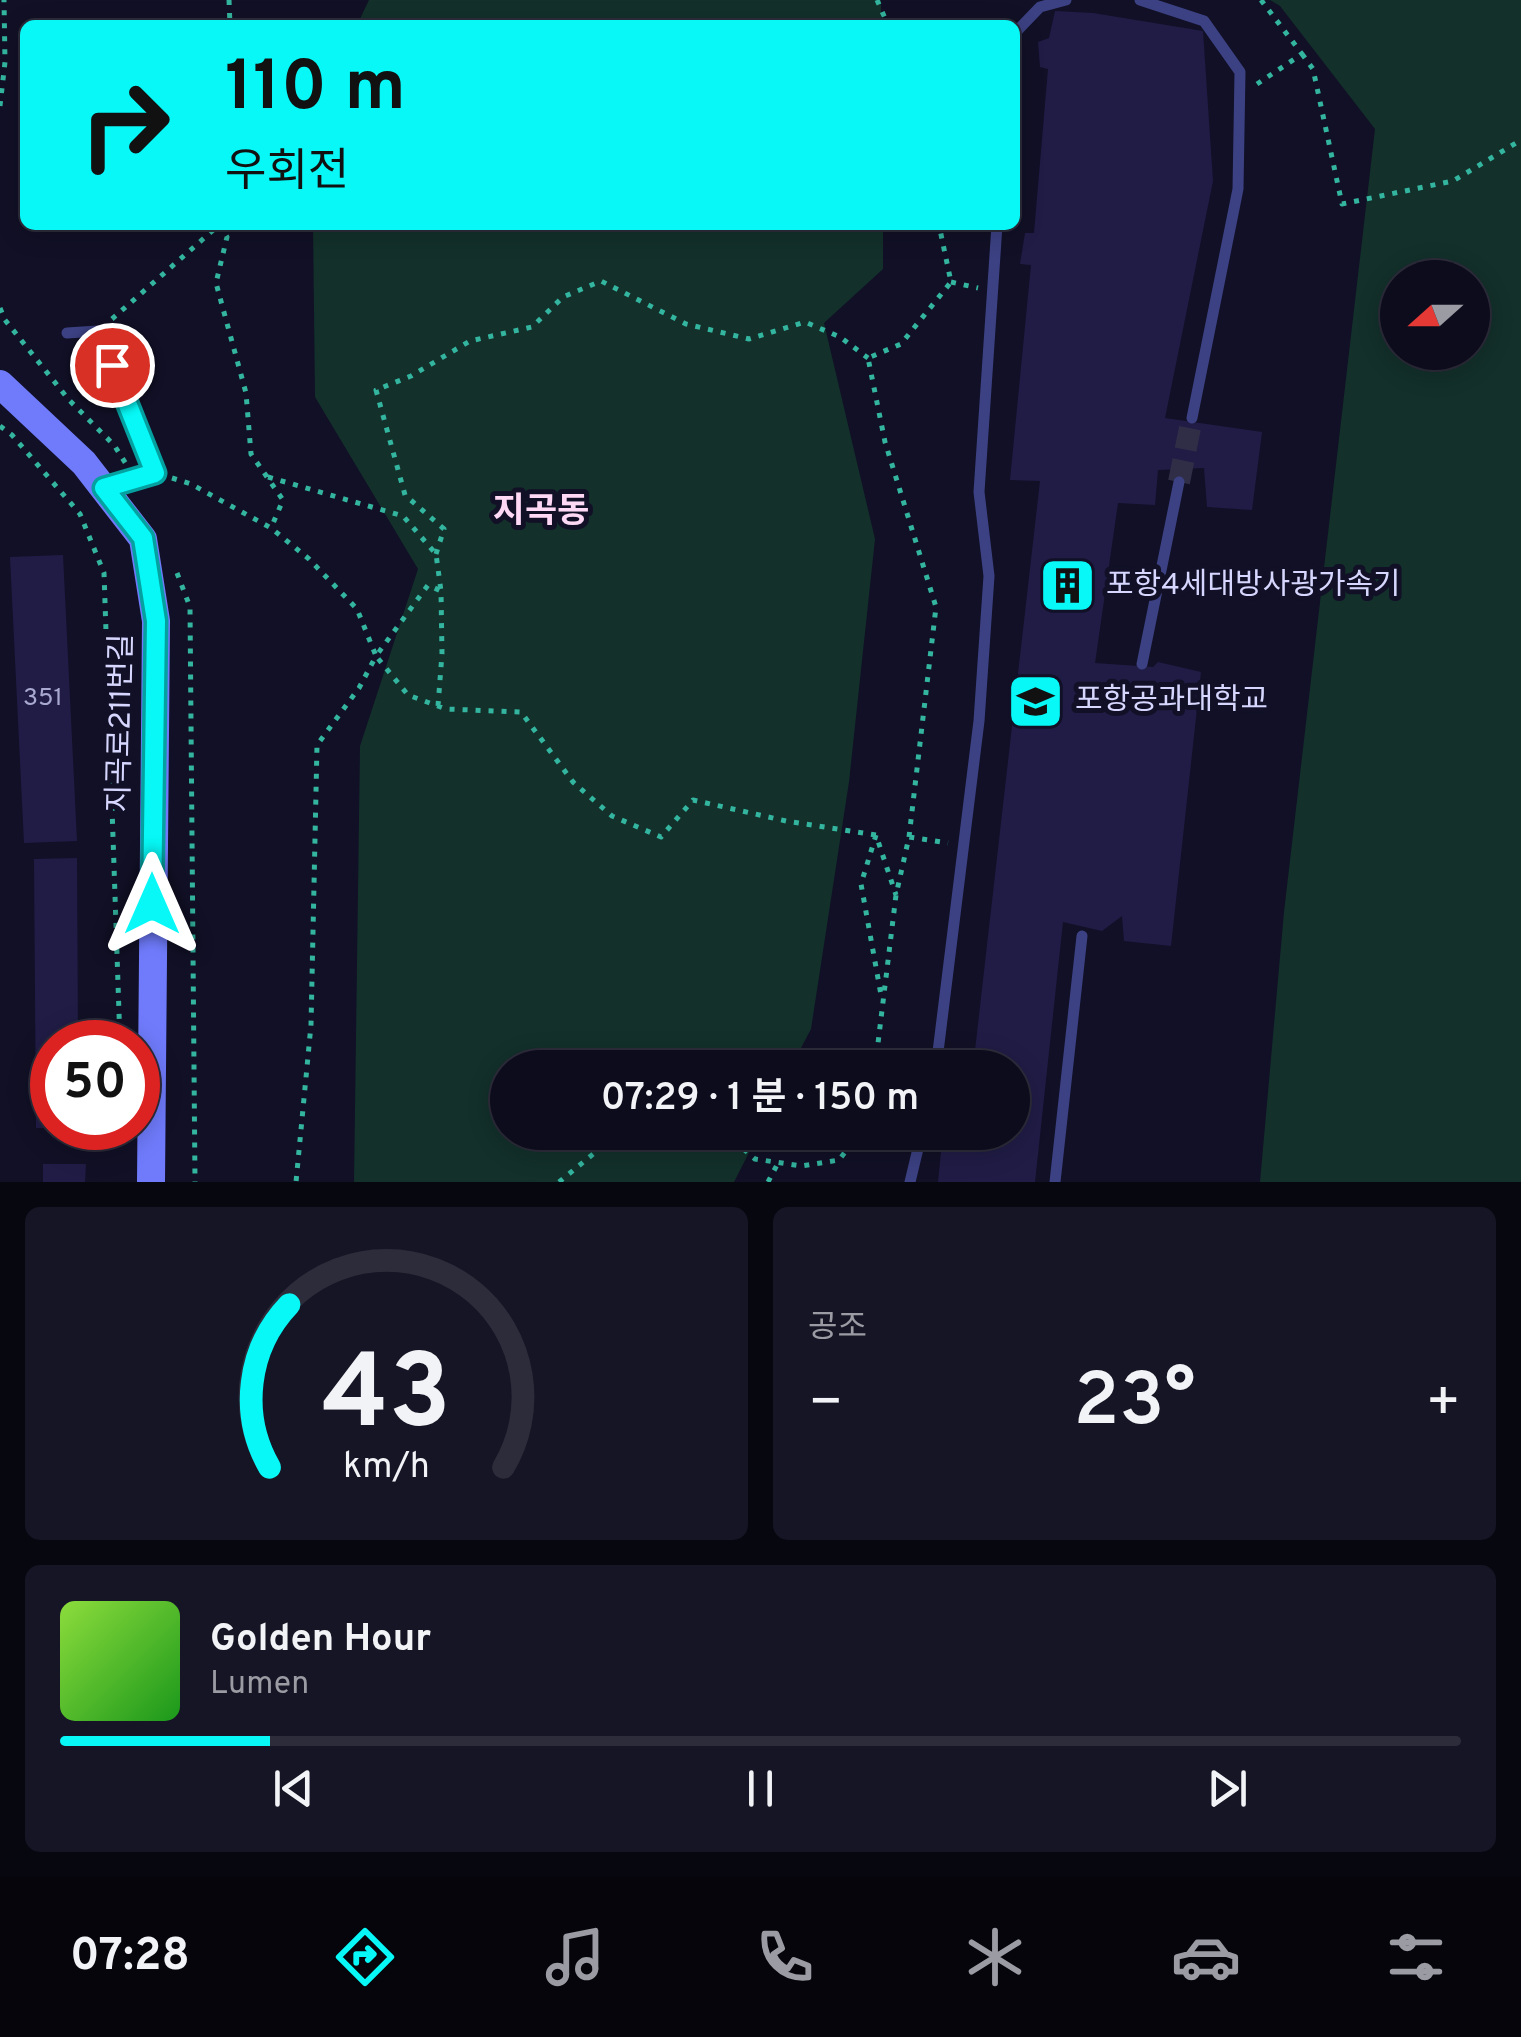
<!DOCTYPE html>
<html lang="ko">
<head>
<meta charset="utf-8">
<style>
	body { margin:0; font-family:Overpass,"Noto Sans KR",sans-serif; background:#161525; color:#f1f3f6; height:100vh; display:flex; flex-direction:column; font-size:38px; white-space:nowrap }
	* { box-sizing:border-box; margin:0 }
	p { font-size:32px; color:#9a9ba3 }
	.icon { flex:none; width:55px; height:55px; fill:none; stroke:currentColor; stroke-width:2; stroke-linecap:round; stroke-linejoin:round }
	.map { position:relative; height:1182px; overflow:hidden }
	.drawer { display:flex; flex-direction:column; gap:25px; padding:25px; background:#07070f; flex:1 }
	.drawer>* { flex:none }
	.guide { position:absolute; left:20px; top:20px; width:1000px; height:210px; border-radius:15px; box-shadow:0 5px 25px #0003,0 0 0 2px #2d2c3b; background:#07f8f6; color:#111; overflow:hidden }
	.needle { width:65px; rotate:249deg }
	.buttons { position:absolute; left:1380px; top:260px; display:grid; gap:20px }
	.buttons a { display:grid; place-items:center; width:110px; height:110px; border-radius:50%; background:#0d0c1c; box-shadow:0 5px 25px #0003,0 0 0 2px #2d2c3b; font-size:50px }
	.speed { position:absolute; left:30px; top:1020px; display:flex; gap:20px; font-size:50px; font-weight:700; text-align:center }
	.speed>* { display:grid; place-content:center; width:130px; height:130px; border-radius:50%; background:#0d0c1c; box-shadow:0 5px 25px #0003,0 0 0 2px #2d2c3b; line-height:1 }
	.speed .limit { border:15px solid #d22; background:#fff; color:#111 }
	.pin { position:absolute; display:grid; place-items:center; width:85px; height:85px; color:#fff; margin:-42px; border:5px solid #fff; border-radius:50%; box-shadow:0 2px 10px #0007 }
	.me { position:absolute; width:110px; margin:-55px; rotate:0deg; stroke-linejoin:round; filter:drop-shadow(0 0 8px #0008) }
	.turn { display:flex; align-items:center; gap:35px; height:210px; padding:0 40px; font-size:45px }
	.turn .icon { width:130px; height:130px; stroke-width:2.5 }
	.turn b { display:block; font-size:70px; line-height:85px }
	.big { font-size:75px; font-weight:600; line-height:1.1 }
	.drawer .card { flex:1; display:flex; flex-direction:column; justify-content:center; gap:15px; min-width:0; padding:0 35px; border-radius:15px; background:#161525 }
	.drawer .dial { align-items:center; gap:0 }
	.dial svg { height:260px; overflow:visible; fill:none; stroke:#2d2c3b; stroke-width:7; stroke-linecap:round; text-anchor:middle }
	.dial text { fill:#f1f3f6; stroke:none }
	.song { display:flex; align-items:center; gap:30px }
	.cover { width:120px; height:120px; border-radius:15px; background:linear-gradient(135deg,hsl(90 70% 55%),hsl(120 70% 35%)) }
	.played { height:10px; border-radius:5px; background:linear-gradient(90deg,#07f8f6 15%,#2d2c3b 15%) }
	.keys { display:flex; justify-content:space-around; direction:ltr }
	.heat { display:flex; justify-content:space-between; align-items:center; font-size:55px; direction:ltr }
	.drawer .tiles { flex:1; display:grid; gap:25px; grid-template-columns:1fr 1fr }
	.card:last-child { grid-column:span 2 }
	.trip { position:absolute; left:490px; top:1050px; width:540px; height:100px; border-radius:50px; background:#0d0c1c; box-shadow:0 5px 25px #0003,0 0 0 2px #2d2c3b; font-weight:600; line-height:100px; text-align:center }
	.dock { display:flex; height:160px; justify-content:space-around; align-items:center; background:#05050b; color:#9a9ba3 }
	.dock .icon { width:70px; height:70px }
	.dock .current { color:#07f8f6 }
	.dock b { font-size:45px; color:#f1f3f6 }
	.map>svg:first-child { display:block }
</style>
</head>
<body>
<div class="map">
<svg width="1521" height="1182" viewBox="0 0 1521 1182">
	<rect width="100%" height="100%" fill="#111026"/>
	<path fill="#13302b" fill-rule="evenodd" d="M 369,0 L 881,0 L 881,25 L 357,25 Z
		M 1270,0 L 1521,0 L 1521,1182 L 1260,1182 L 1284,912 L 1375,129 L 1280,6 ZM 1398,278 L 1472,278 L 1472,352 L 1398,352 Z
		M 313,225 L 883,225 L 883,269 L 824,323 L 875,539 L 849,782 L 811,1029 L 791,1067 L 508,1068 L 508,1132 L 759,1133 L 734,1182 L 354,1182 L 360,746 L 418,569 L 315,397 Z"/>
	<path fill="#201c46" d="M 1055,11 L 1093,13 L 1203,31 L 1213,181 L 1165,418 L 1262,432 L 1252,510 L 1207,507 L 1204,468 L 1158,470 L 1155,505 L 1118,503 L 1095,663 L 1153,667 L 1158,662 L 1201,672 L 1171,946 L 1124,941 L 1122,916 L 1102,931 L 1063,922 L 1035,1182 L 938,1182 L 943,1132 L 1012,1132 L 1012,1068 L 973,1068 L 1040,481 L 1010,480 L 1031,265 L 1020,264 L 1025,233 L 1034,233 L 1048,69 L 1040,67 L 1038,42 L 1049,38 Z
		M 63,555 L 77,841 L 24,843 L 10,557 Z
		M 77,858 L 78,1042 L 52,1042 L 52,1128 L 36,1128 L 34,859 Z
		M 43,1164 L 86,1164 L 85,1182 L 43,1182 Z"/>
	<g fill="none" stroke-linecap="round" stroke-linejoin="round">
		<path stroke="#2f2e46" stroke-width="22" stroke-dasharray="22 11" stroke-linecap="butt" d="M 1179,482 L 1192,418"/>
		<path stroke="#33b59f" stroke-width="5" stroke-dasharray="5 8" stroke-linecap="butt" d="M 229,0 L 230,25
			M 877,0 L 888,25
			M 1302,54 L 1313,69 L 1342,204 L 1453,181 L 1521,140
			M 1257,84 L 1302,54 L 1261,0
			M 0,106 L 5,62 L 4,0
			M 219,225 L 227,237 L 216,283 L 246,393 L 251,454 L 283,500 L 271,528
			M 951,282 L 978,288
			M 0,308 L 5,320 L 69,400 L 114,445 L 126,464
			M 112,319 L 219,225
			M 0,426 L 12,435 L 80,514 L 104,573 L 120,1042
			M 268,477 L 403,516 L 436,554 L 441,591
			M 172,478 L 191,484 L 271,528 L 309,559 L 357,609 L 376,656 L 359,688 L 317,745 L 311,1025 L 296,1182
			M 436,554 L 444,529 L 405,495 L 376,390 L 411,376 L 470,341 L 532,327 L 563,297 L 601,281 L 686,324 L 749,339 L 805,322 L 840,337 L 868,358
			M 177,573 L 190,607 L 195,1182
			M 438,706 L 442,654 L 441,591 L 428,585 L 376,656 L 408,695 L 446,709 L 521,712 L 573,782 L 612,816 L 661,837 L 693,800 L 786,821 L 876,835 L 896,895
			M 876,835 L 861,884 L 881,995
			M 909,837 L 936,607 L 885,442 L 868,358 L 901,344 L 951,282 L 939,225
			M 875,1068 L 896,895 L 909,837 L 948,843
			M 724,1132 L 755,1159 L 801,1166 L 839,1160 L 860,1132
			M 559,1182 L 620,1132
			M 768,1182 L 778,1163"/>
		<path stroke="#3c4183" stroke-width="11" d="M 1140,0 L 1204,21 L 1240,72 L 1238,189 L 1192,418
			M 1015,33 L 1040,7 L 1066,0
			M 67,333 L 98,331 L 155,473 L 105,487
			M 1142,664 L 1179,482
			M 936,1068 L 979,721 L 989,576 L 979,492 L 997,225
			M 910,1182 L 922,1132
			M 1055,1182 L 1082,936"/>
		<path stroke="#6f7bfb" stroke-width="28" d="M 0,384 L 84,463 L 143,539 L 156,621 L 151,1182"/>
	</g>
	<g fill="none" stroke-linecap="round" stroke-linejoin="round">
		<defs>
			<path id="route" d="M 112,365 L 155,473 L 104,488 L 143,538 L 156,621 L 152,904"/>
		</defs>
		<use href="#route" stroke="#05a1a0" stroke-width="25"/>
		<use href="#route" stroke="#07f8f6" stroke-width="18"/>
	</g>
	<defs>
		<symbol id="building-square" viewBox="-11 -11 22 22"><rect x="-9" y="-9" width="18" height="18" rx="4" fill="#07f8f6" stroke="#111026"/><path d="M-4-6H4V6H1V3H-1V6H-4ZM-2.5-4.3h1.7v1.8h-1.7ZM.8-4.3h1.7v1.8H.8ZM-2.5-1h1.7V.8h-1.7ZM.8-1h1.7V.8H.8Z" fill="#111"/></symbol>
		<symbol id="university-square" viewBox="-11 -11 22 22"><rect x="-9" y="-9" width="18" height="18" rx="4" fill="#07f8f6" stroke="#111026"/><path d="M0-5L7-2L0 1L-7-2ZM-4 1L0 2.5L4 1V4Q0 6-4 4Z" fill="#111"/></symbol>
	</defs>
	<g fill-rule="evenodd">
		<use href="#building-square" x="1036" y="554" width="63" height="63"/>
		<use href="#university-square" x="1004" y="670" width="63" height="63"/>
	</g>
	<g text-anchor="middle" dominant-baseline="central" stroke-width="10" stroke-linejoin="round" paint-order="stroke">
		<g font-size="25" fill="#a8a8d0">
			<text x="43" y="699">351</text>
		</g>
		<g font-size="30" fill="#d6d6fe" stroke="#111026" text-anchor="start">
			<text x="1106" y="586">포항4세대방사광가속기</text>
			<text x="1075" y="701">포항공과대학교</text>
		</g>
		<g font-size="30" fill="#d6d6fe" stroke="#111026">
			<text transform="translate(122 723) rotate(-89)">지곡로211번길</text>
		</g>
		<g font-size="35" font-weight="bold" fill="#fed8f4" stroke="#111026">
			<text x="541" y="513">지곡동</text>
		</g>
	</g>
</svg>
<div class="buttons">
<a><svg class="needle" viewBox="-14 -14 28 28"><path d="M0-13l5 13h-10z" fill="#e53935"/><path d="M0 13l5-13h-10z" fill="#9a9ba3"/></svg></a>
</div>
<div class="speed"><div class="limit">50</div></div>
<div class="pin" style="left:112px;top:365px;background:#d93025"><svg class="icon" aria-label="arrive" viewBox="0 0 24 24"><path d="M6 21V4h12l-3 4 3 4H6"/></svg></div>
<svg class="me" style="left:152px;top:904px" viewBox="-20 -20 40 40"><path d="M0-17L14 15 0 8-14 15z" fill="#07f8f6" stroke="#fff" stroke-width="4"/></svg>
<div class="trip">07:29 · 1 분 · 150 m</div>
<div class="guide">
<div class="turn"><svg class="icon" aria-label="right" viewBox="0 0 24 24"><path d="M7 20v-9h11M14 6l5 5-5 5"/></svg><div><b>110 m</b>우회전</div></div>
</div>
</div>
<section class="drawer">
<div class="tiles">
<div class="card dial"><svg viewBox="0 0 100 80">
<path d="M14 69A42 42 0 1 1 86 69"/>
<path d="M14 69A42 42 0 0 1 20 19" stroke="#07f8f6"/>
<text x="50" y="56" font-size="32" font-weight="700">43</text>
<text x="50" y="72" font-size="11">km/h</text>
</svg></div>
<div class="card"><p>공조</p>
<div class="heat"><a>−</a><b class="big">23°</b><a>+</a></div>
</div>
<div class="card">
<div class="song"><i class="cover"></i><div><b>Golden Hour</b><p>Lumen</p></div></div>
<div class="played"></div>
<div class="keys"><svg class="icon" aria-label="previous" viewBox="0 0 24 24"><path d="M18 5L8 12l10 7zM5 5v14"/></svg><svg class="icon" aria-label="pause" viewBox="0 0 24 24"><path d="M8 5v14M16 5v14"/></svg><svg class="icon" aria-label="next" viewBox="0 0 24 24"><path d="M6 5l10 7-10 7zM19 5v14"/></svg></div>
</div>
</div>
</section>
<nav class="dock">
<b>07:28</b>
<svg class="icon current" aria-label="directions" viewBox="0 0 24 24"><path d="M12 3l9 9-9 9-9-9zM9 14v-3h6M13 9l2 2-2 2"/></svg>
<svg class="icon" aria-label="music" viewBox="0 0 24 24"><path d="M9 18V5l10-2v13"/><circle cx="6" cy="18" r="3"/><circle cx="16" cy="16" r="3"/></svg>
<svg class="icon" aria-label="phone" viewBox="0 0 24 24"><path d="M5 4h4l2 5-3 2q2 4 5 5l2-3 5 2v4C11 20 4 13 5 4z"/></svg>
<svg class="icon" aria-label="climate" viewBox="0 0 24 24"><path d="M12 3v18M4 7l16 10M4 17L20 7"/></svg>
<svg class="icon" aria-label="car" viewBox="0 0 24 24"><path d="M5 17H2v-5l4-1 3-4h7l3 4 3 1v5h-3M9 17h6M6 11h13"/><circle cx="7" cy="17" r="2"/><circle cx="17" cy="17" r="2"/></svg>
<svg class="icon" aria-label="filters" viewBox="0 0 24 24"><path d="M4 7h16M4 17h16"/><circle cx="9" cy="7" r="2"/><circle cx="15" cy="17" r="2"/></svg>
</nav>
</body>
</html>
